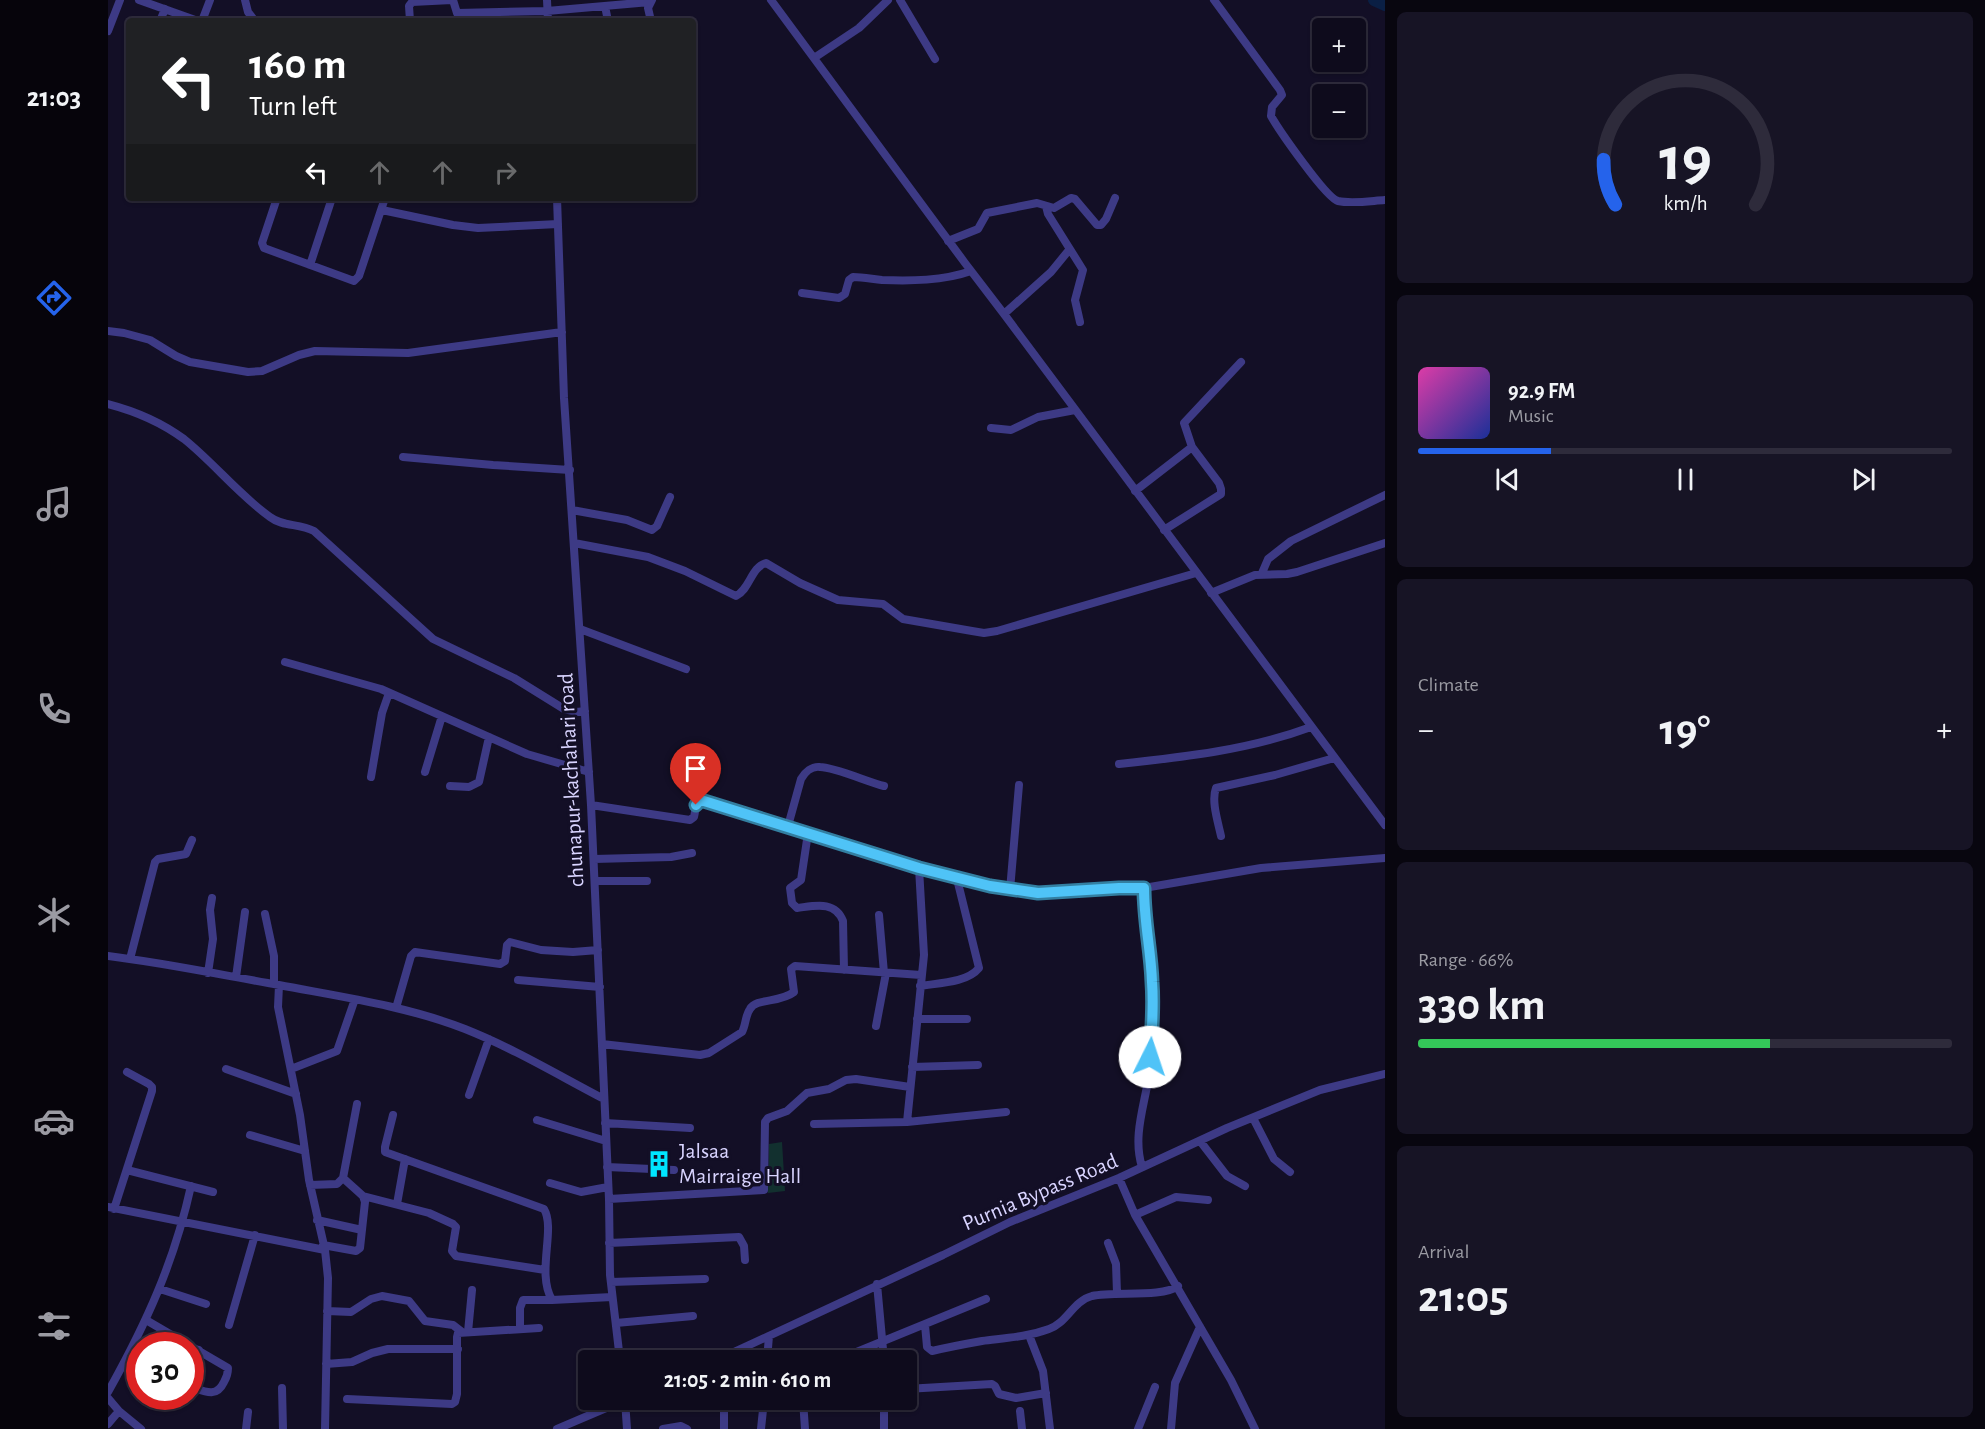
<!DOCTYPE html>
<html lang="en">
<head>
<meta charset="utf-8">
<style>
	body { margin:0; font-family:"Alegreya Sans",sans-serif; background:#171425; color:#f1f3f6; height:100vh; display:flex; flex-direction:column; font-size:22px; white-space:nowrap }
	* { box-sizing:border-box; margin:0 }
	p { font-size:20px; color:#9b9ba3 }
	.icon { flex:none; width:33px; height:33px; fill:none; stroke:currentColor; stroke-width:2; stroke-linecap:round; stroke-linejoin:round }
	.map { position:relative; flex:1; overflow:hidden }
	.panel { display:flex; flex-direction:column; gap:12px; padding:12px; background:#08060f; width:600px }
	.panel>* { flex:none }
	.top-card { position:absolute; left:18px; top:18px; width:570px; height:183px; border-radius:6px; box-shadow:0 2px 4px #0004,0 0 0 2px #2e2b3b; background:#202124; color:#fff; overflow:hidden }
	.tools { position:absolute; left:1204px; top:18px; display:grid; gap:12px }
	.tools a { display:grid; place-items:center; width:54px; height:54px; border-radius:6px; background:#0e0b1c; box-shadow:0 2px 4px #0004,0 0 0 2px #2e2b3b; font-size:30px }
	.speed { position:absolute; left:18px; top:1332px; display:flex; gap:12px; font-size:30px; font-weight:700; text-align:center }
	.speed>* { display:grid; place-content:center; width:78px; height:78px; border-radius:50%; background:#0e0b1c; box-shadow:0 2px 4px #0004,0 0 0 2px #2e2b3b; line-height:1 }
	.speed .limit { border:9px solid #d22; background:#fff; color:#111 }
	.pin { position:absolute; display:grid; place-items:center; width:51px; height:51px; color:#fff; margin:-62px -26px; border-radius:50% 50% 50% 0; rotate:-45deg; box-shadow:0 0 6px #0007 }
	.pin .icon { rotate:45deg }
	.me { position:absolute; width:66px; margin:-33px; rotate:4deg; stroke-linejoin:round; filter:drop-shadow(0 0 4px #0008) }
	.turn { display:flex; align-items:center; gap:21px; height:126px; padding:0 24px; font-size:27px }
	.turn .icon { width:78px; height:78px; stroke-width:2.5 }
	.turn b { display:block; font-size:42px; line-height:51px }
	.lanes { display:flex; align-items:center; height:57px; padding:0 24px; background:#0003; justify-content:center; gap:30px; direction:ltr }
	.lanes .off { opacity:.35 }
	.big { font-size:45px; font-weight:700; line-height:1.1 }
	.panel .widget { flex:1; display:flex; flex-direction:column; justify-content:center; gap:9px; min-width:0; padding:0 21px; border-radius:9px; background:#171425 }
	.panel .dial { align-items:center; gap:0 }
	.dial svg { height:156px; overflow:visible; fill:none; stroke:#2e2b3b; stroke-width:7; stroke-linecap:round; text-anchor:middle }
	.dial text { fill:#f1f3f6; stroke:none }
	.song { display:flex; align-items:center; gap:18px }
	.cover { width:72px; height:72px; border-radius:9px; background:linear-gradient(135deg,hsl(320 70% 55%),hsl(230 70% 35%)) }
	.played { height:6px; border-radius:3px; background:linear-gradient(90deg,#2563eb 25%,#2e2b3b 25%) }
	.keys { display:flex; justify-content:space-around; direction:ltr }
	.heat { display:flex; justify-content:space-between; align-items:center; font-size:33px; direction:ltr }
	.charge { height:9px; border-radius:4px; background:linear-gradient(90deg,#34c759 66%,#2e2b3b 0) }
	.trip { position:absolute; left:470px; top:1350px; width:339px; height:60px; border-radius:6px; background:#0e0b1c; box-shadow:0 2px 4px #0004,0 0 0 2px #2e2b3b; font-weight:700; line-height:60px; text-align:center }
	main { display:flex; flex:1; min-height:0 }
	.dock { display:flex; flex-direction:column; width:108px; justify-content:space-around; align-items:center; background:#06040b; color:#9b9ba3 }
	.dock .icon { width:42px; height:42px }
	.dock .selected { color:#2563eb }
	.dock b { font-size:27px; color:#f1f3f6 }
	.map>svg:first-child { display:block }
</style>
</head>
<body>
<main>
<nav class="dock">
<b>21:03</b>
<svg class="icon selected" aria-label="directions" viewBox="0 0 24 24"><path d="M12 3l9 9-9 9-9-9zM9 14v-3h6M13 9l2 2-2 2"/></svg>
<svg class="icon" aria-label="music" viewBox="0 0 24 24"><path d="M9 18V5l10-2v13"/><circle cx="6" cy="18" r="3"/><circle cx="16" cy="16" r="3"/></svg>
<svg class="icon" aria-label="phone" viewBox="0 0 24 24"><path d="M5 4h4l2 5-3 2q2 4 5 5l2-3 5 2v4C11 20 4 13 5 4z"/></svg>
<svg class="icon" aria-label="climate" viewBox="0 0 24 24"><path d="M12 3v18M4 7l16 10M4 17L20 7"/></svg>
<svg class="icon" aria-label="car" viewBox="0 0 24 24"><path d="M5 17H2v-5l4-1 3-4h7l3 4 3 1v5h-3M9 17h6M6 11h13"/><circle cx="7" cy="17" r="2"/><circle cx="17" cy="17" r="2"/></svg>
<svg class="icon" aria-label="filters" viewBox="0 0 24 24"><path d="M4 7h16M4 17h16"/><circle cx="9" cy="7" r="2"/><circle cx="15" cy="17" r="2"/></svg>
</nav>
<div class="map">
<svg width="1277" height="1429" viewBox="0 0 1277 1429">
	<rect width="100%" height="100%" fill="#130f26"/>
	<path fill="#12302f" d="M 674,1142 L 677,1191 L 660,1193 L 661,1144 Z"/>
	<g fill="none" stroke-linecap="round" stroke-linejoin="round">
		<path stroke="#0a1f44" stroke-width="12" d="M 1266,0 L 1277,5"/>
		<path stroke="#3d3a85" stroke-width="8" d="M 31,0 L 90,21
			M 137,0 L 140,12 L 147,21
			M 345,0 L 349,13 L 439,11 L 542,2
			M 439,0 L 440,21
			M 663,0 L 857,263 L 896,314 L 1277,825
			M 792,0 L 827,59
			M 1106,0 L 1172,90 L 1174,95 L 1164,107 L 1163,116 C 1171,130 1218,198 1230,201 C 1244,204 1262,201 1277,200
			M 497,6 L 500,21
			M 52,21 L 57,9
			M 94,21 L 102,0
			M 302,21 L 301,6 L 304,2 L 344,0
			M 543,21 L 540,8 L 544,0
			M 0,31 L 12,0
			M 706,58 L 751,28 L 780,0
			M 169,198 L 154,243 L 156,248 L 246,281 L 251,276 L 277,198
			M 449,198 L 456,398 L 483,805 L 501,1199 L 502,1275 L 512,1360
			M 938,206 L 940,214 L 975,270 L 967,300 L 972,322
			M 274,210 L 345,225 L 370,228 L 450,224
			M 840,241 L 870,229 L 879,213 L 929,203 L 946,208 L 963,198 L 967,199 L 989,225 L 993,225 L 998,219 L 1007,198
			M 202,265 L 224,198
			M 694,293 L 731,298 L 737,294 L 741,280 L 745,277 C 755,277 764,279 774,280 C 802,281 835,281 863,271
			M 896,314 L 943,272 L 961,250
			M 0,331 L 16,333 L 42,340 L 68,356 L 82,362 L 140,372 L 154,371 L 191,355 L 207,351 L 300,353 L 454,332
			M 0,404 C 27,411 53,422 76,439 C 106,463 130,494 162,517 C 175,527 191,523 206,531 L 325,639 L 406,678 L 456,709 L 469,712 L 477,711
			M 883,428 L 903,430 L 930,417 L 967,410
			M 295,457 L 385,465 L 462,470
			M 1027,491 L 1084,447
			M 464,510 L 519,520 L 544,530 L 549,526 L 562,497
			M 1056,530 L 1113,494 L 1113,489 L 1111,483 L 1084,447 L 1076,423 L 1133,362
			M 466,543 L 540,557 L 577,571 L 628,596 C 642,589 643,567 658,563 L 692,583 L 730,600 L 775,604 L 795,619 L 864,631 L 876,633 L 889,631 L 1088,573
			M 1154,573 L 1160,559 L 1183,541 L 1277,495
			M 1103,593 L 1147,575 L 1179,574 L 1189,572 L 1277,543
			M 472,629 L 578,669
			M 177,662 L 273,689 L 419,754 L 481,772
			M 1011,764 C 1076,757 1141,750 1203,727
			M 317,772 L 334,716
			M 263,777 L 274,713 L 281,693
			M 342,786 L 361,787 L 371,782 L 381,737
			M 483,805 L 582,820 L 586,817 L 589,802 L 594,801 L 811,868 L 855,880 L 912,892 L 956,893 L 1006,888 L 1036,888 L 1153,868 L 1277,858
			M 680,826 L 693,779 C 697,772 704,766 712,767 C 726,767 760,782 776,786
			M 700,833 L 693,880 L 682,888 L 684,903 L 689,908 C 706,906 727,900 735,921 L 736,970
			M 1113,836 C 1110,822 1103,801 1108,788 L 1167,775 L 1226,758
			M 486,859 L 563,857 L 584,853
			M 487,881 L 539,881
			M 902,890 L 911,785
			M 157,914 L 166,956 L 166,984
			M 771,915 L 776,973
			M 0,956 C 57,963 114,975 171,985 C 234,997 298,1006 357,1029 C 405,1048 450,1075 496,1099
			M 22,959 L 47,862 L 50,859 L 78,854 L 84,840
			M 100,973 L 105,939 L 102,910 L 104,898
			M 128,977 L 137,912
			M 410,980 L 492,987
			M 171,985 L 170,1007 L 192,1115 L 201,1180 L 217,1250
			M 812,986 C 830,983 859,983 871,968 L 849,879
			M 288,1008 L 303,956 L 307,952 L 392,964 L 397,961 L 399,945 L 402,942 L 433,950 L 465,952 L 490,950
			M 809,1019 L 859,1019
			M 768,1026 L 778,973
			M 494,1044 L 592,1055 L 601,1053 L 634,1032 C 638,1025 637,1016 642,1009 C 648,998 672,1003 686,992 L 683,969 L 687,966 L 813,975
			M 804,1067 L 870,1065
			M 118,1069 L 188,1094
			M 183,1069 L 229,1051 L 247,999
			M 361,1095 L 381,1039
			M 285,1115 L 277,1147 L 277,1152 L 436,1209 C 448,1229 428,1273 444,1300 L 504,1297
			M 1145,1118 L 1166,1159 L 1182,1172
			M 429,1120 L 498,1141
			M 799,1122 L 816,955 L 811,868
			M 497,1123 L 582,1128
			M 706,1124 L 799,1122 L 898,1112
			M 142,1135 L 197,1151
			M 1092,1141 L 1119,1176 L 1137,1186
			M 499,1167 L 566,1170
			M 1034,1167 C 1025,1138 1035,1110 1040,1081 C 1044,1059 1045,1035 1045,1012 C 1045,971 1036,930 1036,888
			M 19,1170 L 105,1192
			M 1011,1178 L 1027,1215 L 1123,1380 L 1147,1429
			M 442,1183 L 473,1192 L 500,1187
			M 202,1185 L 229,1184 L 235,1178 L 249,1104
			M 255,1196 L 321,1213 L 345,1224 L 348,1227 L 344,1251 L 348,1256 L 437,1270
			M 501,1199 L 656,1190 L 657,1122 L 660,1118 L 679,1111 L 699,1093 L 721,1089 L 738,1080 L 748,1079 L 802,1087
			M 289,1204 L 297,1159
			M 0,1207 L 217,1250 L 220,1278 L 217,1429
			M 6,1209 L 44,1091 L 44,1087 L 41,1084 L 19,1072
			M 1027,1215 L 1068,1197 L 1100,1200
			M 209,1220 L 254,1230
			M 501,1243 L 631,1237 L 636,1246 L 637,1260
			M 1000,1243 L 1008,1264 L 1009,1293
			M 215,1245 L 248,1251 L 252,1248 L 257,1202 L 255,1196 L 235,1178
			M 503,1282 L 597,1279
			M 769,1284 L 776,1360
			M 52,1289 L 98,1304
			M 219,1311 L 243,1312 L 263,1299 L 274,1296 L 301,1301 L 317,1321 L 345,1325 L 354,1332
			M 38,1320 L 120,1368 C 120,1374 119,1377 116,1382 C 108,1399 96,1391 82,1386
			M 508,1323 L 585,1316
			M 121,1325 L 147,1235
			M 817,1325 L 819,1347 L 824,1351 C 841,1347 857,1344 874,1341 C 897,1338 919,1337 941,1329 C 959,1323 965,1301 984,1296 C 1007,1291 1054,1298 1070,1286
			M 412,1329 L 412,1308 L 415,1300 L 444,1300
			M 360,1332 L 364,1290
			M 921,1335 L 935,1371 L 942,1429
			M 19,1357 L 32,1365
			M 609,1360 L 835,1255 L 902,1222 L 1011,1178 L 1119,1128 L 1212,1090 L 1277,1074
			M 659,1360 L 661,1336
			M 729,1360 L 878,1299
			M 82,1364 L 91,1350
			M 218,1364 L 244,1362 L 264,1353 L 280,1349 L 350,1349
			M 174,1388 L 175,1429
			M 798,1389 L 884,1384 L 887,1386 L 891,1394 L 908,1398 L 938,1393
			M 0,1392 C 38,1324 66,1263 83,1186
			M 0,1398 L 11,1411 L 33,1429
			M 239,1399 L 344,1404 L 347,1402 L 349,1394 L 349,1337 L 350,1333 L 431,1328
			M 695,1400 L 697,1429
			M 912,1411 L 914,1429
			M 0,1424 L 11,1411
			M 138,1429 L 140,1412
			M 449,1429 L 517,1400 L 519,1429
			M 555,1429 L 573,1426 L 579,1429
			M 616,1429 L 616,1400
			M 653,1429 L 656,1400
			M 776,1429 L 776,1400
			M 1030,1429 L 1047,1387
			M 1063,1429 L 1067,1383 L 1092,1327"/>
	</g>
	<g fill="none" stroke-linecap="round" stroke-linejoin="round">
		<defs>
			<path id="route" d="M 588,805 L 591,801 L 596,801 L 811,868 L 882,886 L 930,893 L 1011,888 L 1036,888 C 1036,922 1043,950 1044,982 C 1046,1007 1044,1032 1042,1057"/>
		</defs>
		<use href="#route" stroke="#337fa1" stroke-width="15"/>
		<use href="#route" stroke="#4fc3f7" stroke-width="10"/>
	</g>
	<defs>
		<symbol id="building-bare" viewBox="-9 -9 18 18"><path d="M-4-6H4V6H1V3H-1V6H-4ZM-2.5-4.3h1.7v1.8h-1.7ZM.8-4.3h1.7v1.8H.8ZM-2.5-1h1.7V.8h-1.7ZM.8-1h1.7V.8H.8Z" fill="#00e5ff" stroke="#130f26" stroke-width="2.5" paint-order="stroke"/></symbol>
	</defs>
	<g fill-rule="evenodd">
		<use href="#building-bare" x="532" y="1145" width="38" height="38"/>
	</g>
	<g text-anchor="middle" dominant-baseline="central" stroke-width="6" stroke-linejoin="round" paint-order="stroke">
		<g font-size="22" fill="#d9d4ff" stroke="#130f26">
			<text transform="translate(463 780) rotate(-93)">chunapur-kachahari road</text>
			<text transform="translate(932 1192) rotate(-23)">Purnia Bypass Road</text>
		</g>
		<g font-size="22" fill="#d9d4ff" stroke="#130f26" text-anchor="start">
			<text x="571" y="1151">Jalsaa<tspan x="571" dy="25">Mairraige Hall</tspan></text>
		</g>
	</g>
</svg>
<div class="tools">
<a>+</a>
<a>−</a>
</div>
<div class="speed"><div class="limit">30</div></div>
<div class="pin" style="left:588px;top:805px;background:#d93025"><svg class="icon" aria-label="arrive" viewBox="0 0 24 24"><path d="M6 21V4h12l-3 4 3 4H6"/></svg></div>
<svg class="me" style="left:1042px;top:1057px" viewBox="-20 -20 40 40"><circle r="19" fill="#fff"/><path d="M0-13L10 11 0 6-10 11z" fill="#4fc3f7"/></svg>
<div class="trip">21:05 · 2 min · 610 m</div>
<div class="top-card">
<div class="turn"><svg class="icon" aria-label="left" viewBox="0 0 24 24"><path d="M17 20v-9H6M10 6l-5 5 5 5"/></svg><div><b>160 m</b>Turn left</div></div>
<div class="lanes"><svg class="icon" aria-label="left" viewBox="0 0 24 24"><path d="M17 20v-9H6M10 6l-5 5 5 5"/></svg><svg class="icon off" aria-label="ahead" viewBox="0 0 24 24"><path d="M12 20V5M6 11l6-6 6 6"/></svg><svg class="icon off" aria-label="ahead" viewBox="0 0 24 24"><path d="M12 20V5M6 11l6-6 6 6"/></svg><svg class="icon off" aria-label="right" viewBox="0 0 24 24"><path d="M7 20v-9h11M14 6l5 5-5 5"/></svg></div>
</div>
</div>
<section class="panel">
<div class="widget dial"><svg viewBox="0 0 100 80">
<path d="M14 69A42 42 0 1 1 86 69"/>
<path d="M14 69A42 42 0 0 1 8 46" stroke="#2563eb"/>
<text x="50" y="56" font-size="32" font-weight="700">19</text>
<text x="50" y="72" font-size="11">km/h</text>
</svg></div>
<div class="widget">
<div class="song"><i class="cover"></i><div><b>92.9 FM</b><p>Music</p></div></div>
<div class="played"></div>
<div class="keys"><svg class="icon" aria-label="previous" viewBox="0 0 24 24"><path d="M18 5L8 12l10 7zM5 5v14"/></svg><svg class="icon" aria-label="pause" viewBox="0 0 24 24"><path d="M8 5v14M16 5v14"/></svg><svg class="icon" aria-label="next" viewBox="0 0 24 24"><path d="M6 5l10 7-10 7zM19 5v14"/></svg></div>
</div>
<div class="widget"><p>Climate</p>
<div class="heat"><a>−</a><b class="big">19°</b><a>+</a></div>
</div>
<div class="widget"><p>Range · 66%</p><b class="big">330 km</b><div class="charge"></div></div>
<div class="widget"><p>Arrival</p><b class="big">21:05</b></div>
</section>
</main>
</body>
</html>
